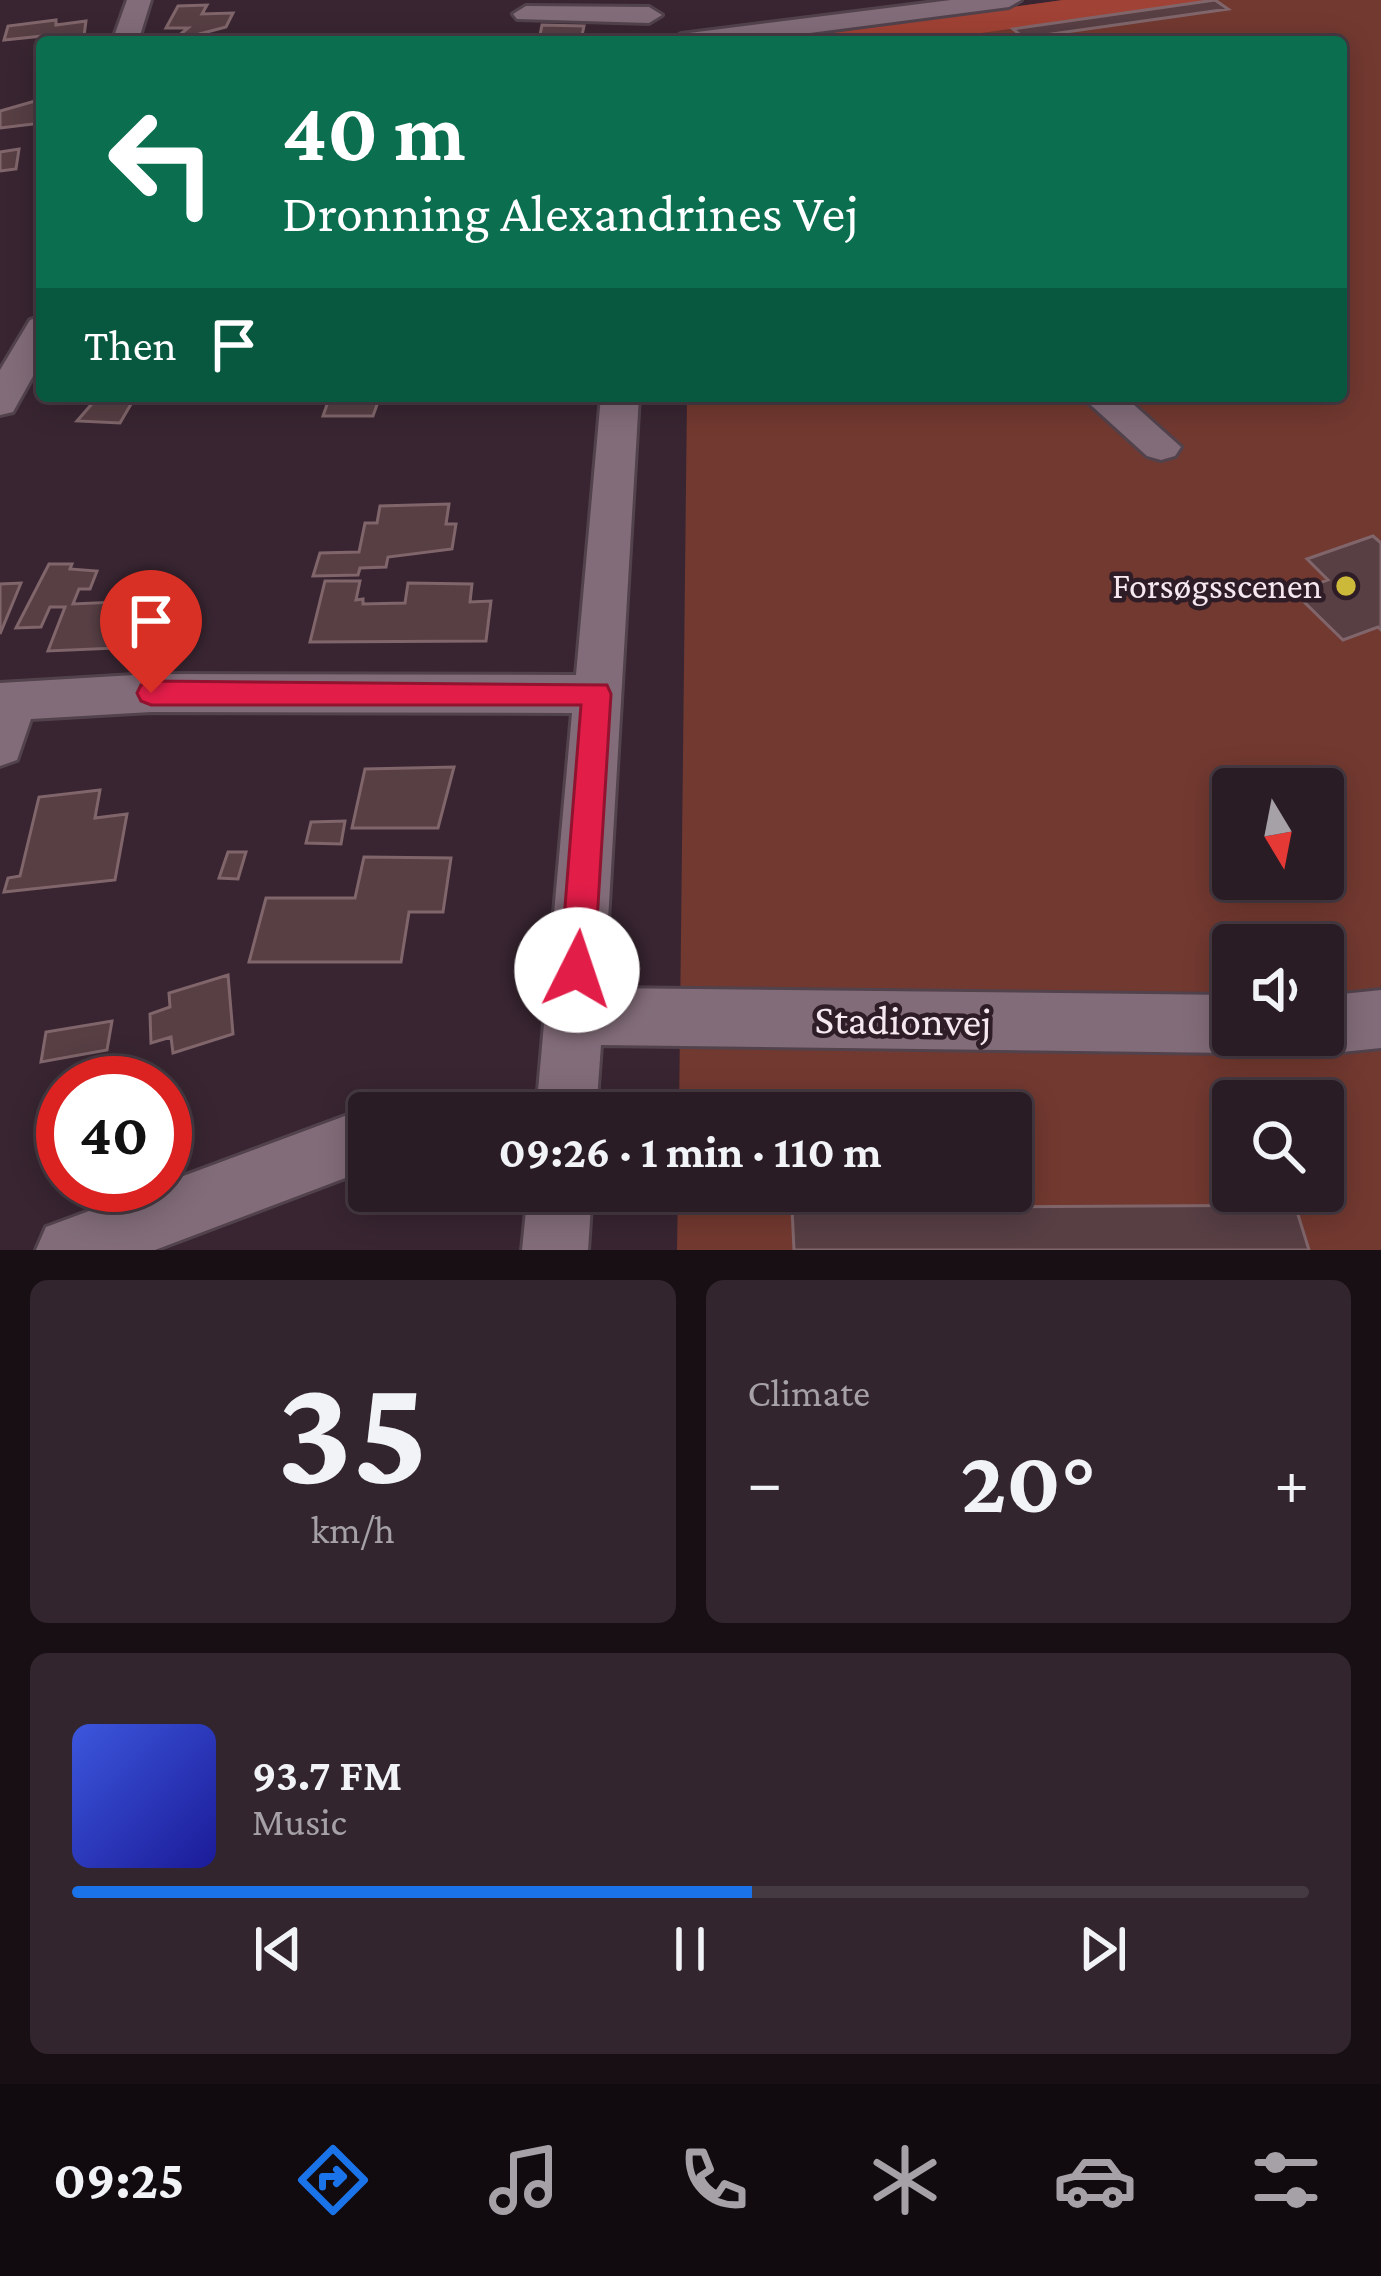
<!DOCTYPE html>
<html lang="en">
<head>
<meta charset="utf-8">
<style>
	body { margin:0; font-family:"Crimson Pro",serif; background:#32252d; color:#f1f3f6; height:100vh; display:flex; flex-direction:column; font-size:45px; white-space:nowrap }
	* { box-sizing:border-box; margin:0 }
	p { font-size:39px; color:#a5a1a7 }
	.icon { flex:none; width:66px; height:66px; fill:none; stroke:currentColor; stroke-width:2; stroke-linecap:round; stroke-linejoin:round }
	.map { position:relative; height:1250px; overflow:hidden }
	.side { display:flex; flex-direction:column; gap:30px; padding:30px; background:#170f14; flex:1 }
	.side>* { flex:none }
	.top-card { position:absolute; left:36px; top:36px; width:1311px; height:366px; border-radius:12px; box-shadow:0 6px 30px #0003,0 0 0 3px #463a42; background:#0b6e4f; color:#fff; overflow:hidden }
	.needle { width:78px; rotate:170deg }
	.controls { position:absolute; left:1212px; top:768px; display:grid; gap:24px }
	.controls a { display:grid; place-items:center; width:132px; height:132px; border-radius:12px; background:#2a1c25; box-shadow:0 6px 30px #0003,0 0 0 3px #463a42; font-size:60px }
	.speed { position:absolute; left:36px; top:1056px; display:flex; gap:24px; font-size:60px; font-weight:700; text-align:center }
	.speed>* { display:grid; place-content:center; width:156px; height:156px; border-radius:50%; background:#2a1c25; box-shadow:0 6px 30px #0003,0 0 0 3px #463a42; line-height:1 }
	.speed .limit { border:18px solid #d22; background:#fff; color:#111 }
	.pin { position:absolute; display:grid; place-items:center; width:102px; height:102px; color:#fff; margin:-123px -51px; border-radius:50% 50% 50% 0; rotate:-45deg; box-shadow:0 0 12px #0007 }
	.pin .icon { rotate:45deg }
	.me { position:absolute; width:132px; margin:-66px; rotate:4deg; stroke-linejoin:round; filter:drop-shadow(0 0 9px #0008) }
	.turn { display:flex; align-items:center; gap:42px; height:252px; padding:0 48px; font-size:54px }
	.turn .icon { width:156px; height:156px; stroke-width:2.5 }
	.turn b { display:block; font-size:84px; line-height:102px }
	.then { display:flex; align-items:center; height:114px; padding:0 48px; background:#0003; gap:24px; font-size:45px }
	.big { font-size:90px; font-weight:700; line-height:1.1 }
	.side .card { flex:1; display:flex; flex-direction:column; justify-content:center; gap:18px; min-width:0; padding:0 42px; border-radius:18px; background:#32252d }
	.side .dial { align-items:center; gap:0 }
	.dial b { font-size:156px; line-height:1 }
	.song { display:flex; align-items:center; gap:36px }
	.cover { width:144px; height:144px; border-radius:18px; background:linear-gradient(135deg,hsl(230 70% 55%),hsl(240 70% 35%)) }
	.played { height:12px; border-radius:6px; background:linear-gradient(90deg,#1a73e8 55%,#463a42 55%) }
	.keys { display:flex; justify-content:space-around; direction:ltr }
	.heat { display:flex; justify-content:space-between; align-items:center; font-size:66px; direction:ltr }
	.side .tiles { flex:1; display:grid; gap:30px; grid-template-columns:1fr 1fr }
	.card:last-child { grid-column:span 2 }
	.trip { position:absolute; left:348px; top:1092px; width:684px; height:120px; border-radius:12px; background:#2a1c25; box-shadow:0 6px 30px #0003,0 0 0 3px #463a42; font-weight:700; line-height:120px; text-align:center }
	.menu { display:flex; height:192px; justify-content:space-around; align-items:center; background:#110b0f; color:#a5a1a7 }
	.menu .icon { width:84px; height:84px }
	.menu .active { color:#1a73e8 }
	.menu b { font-size:54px; color:#f1f3f6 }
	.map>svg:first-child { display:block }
</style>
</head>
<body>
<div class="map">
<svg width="1381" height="1250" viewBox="0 0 1381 1250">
	<rect width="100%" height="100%" fill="#382531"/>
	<path fill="#723930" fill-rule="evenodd" d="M 1063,0 L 1381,0 L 1381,1250 L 677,1250 L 678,1191 L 1011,1191 L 1011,1113 L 679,1113 L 687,396 L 1341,396 L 1341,42 L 756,42 ZM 1233,789 L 1323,789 L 1323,879 L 1233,879 ZM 1233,945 L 1323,945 L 1323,1035 L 1233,1035 ZM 1233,1101 L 1323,1101 L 1323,1191 L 1233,1191 Z"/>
	<path fill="#a04235" d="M 1063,0 L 1211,0 L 919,42 L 756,42 Z"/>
	<path fill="#573f44" stroke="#80666b" stroke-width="3" d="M 1215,0 L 1228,9 L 1024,38 L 1013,29 Z
		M 207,5 L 202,14 L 233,13 L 226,27 L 192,36 L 212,37 L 209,42 L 171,42 L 188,28 L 166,28 L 178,6 Z
		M 56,20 L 56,25 L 86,21 L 84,36 L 77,42 L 42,42 L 40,50 L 43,36 L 4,40 L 8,26 Z
		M 542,25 L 584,26 L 581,40 L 521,42 L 523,35 L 540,35 Z
		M 42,99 L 42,123 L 0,128 L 0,111 Z
		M 19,149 L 16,169 L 0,171 L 0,152 Z
		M 60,396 L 165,396 L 134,399 L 120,423 L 77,421 L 97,398 Z
		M 330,396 L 362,396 L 360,402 L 374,402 L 376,396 L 455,396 L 379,399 L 373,416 L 323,416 Z
		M 449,504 L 446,524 L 456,524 L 452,549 L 388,557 L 386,567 L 360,568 L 358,575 L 313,576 L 320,553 L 359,552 L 365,523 L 377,523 L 380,506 Z
		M 1373,536 L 1381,543 L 1381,630 L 1378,627 L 1343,640 L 1294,592 L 1328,580 L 1307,559 Z
		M 49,564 L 72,564 L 70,569 L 97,571 L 90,589 L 79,589 L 73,604 L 160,600 L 154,618 L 165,617 L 161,630 L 144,631 L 141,640 L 159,639 L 152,663 L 134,664 L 139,647 L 48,651 L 65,607 L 50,607 L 41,627 L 16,628 Z
		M 325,581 L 360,581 L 356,600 L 363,599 L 363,604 L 405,603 L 408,583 L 472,584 L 470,602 L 491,601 L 486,641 L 310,642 Z
		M 21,583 L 0,634 L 0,584 Z
		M 454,767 L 438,828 L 352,828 L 365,769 Z
		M 100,790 L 95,818 L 127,814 L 115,880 L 4,892 L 8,878 L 20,876 L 39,797 Z
		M 345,821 L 341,844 L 306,843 L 311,822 Z
		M 228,852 L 246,852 L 238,879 L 219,878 Z
		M 364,857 L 451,858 L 443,912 L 409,912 L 401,962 L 249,962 L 266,898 L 355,898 Z
		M 228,975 L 233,1034 L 173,1053 L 171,1037 L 151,1043 L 150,1014 L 170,1007 L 169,993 Z
		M 112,1021 L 107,1050 L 41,1062 L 46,1032 Z
		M 1295,1205 L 1309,1250 L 794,1250 L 792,1208 Z"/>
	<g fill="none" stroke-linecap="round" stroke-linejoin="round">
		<defs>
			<path id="minor" d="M 127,0 L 151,0 L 138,42 L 112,42 Z
				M 951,0 L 1021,0 L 1009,7 L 741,42 L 668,42 L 681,34 Z
				M 526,6 L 649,7 L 662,15 L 649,23 L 517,19 L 513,14 Z
				M 42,316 L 42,360 L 13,412 L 0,415 L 0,370 L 30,320 Z
				M 601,396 L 639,396 L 604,988 L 1233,995 L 1233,1035 L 1257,1035 L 1254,1044 L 1233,1053 L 601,1045 L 596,1113 L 536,1113 L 572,713 L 151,712 L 31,719 L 17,760 L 0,766 L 0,683 L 151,674 L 576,675 Z
				M 1081,396 L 1124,396 L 1181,447 L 1175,456 L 1161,460 L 1147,456 Z
				M 1381,990 L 1381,1048 L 1323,1054 L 1302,1045 L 1298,1035 L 1323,1035 L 1323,996 Z
				M 369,1107 L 383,1113 L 369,1113 L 369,1169 L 155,1250 L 36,1250 L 46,1227 Z
				M 528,1191 L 592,1191 L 588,1250 L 522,1250 Z"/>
		</defs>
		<use href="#minor" stroke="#52424c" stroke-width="6"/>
		<use href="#minor" fill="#826c79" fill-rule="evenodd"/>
	</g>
	<path fill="#e11d48" stroke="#92132f" stroke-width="3" d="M 151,681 L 607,685 L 611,694 L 594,970 L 589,982 L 577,987 L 565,982 L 560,970 L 581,705 L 151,705 L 141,701 L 137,693 L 141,685 Z"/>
	<circle fill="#ccb939" stroke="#2e1c27" stroke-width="4.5" cx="1346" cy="586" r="12"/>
	<g text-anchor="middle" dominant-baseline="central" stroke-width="9" stroke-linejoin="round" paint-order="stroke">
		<g font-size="36" fill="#f5e8ef" stroke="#2e1c27" text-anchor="end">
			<text x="1322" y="586">Forsøgsscenen</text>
		</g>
		<g font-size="42" fill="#f5e8ef" stroke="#2e1c27">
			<text transform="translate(903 1020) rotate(1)">Stadionvej</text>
		</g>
	</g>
</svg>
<div class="controls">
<a><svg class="needle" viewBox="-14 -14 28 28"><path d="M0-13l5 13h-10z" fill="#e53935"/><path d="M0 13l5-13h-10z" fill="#a5a1a7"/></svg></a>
<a><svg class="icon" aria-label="sound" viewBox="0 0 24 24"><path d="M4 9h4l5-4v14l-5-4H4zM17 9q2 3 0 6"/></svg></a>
<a><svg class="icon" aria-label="search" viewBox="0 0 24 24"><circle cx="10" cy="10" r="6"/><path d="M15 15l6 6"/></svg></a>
</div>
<div class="speed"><div class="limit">40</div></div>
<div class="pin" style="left:151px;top:693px;background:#d93025"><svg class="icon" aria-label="arrive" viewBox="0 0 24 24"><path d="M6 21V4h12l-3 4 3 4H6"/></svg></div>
<svg class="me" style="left:577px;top:970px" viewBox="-20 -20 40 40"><circle r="19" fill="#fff"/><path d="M0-13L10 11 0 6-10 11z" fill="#e11d48"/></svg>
<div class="trip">09:26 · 1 min · 110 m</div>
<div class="top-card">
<div class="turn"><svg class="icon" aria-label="left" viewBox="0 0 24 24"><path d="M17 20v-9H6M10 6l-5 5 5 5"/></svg><div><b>40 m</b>Dronning Alexandrines Vej</div></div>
<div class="then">Then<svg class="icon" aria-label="arrive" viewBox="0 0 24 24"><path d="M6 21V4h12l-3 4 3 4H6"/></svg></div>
</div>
</div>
<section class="side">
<div class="tiles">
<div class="card dial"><b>35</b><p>km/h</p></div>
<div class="card"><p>Climate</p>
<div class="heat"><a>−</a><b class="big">20°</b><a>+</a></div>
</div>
<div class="card">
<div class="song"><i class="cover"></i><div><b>93.7 FM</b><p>Music</p></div></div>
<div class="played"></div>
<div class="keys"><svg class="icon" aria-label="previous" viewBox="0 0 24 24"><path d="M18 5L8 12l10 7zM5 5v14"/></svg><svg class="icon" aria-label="pause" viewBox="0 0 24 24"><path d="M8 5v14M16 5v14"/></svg><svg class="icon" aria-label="next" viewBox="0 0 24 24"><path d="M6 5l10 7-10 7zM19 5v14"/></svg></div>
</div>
</div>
</section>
<nav class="menu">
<b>09:25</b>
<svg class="icon active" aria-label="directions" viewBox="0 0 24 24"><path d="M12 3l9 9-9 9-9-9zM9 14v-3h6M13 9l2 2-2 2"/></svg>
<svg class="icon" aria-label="music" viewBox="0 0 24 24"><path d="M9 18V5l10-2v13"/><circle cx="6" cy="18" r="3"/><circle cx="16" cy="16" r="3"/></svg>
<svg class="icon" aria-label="phone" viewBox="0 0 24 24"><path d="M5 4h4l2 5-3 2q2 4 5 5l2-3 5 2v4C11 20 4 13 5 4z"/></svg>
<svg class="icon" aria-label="climate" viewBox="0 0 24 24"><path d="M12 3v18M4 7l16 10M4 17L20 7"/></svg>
<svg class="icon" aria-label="car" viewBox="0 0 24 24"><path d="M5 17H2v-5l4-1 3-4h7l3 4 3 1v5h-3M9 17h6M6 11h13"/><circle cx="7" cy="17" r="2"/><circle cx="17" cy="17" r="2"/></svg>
<svg class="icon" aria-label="filters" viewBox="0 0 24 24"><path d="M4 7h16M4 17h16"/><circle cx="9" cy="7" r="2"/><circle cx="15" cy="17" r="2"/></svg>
</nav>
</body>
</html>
